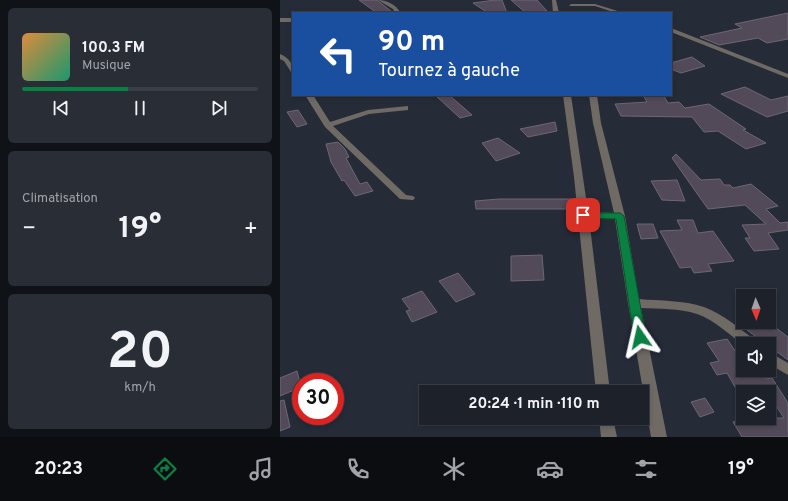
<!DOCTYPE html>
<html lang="fr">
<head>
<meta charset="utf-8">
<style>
	body { margin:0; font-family:Overpass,sans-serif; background:#292e36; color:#f1f3f6; height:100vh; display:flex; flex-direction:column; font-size:15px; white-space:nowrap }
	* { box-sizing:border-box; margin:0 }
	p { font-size:13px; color:#a0a3a8 }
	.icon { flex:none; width:22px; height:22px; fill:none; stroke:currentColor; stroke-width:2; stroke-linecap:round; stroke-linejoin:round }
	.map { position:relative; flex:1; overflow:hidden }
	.panel { display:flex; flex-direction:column; gap:8px; padding:8px; background:#0f1217; width:280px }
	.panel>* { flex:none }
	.top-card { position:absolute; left:12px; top:12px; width:380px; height:84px; border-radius:0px; box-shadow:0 2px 6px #0003,0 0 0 1px #3a3e47; background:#1a4fa0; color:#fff; overflow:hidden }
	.needle { width:26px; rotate:178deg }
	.tools { position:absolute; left:456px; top:289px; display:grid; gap:8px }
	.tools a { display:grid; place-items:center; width:40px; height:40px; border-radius:0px; background:#1c212a; box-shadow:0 2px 6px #0003,0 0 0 1px #3a3e47; font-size:20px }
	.speed { position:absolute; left:12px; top:373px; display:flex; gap:8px; font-size:20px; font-weight:700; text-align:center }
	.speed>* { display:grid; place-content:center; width:52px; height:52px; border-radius:50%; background:#1c212a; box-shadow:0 2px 6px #0003,0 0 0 1px #3a3e47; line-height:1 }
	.speed .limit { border:6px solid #d22; background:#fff; color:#111 }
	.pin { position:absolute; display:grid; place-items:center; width:34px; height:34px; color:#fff; margin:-17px; border-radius:8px; box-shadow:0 2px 6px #0006 }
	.me { position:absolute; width:44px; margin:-22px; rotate:349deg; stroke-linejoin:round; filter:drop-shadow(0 0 3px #0008) }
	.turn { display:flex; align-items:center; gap:14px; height:84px; padding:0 20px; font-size:18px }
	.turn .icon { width:52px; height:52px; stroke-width:2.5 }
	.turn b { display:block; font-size:28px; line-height:34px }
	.big { font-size:30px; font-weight:700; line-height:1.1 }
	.panel .card { flex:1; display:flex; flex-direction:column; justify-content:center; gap:6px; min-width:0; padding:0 14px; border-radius:6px; background:#292e36 }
	.panel .dial { align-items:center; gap:0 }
	.dial b { font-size:52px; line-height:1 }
	.song { display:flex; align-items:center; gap:12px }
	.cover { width:48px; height:48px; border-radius:6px; background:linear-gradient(135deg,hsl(30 70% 55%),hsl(160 70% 35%)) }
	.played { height:4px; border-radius:2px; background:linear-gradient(90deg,#0b8043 45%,#3a3e47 45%) }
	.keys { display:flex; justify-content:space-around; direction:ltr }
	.heat { display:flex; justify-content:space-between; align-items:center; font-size:22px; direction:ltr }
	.trip { position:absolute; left:139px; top:385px; width:230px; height:40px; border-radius:0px; background:#1c212a; box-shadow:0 2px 6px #0003,0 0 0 1px #3a3e47; font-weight:700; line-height:40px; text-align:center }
	.menu { display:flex; height:64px; justify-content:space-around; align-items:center; background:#0b0d11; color:#a0a3a8 }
	.menu .icon { width:28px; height:28px }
	.menu .on { color:#0b8043 }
	.menu b { font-size:18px; color:#f1f3f6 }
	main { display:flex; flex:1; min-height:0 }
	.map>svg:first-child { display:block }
</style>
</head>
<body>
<main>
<section class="panel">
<div class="card">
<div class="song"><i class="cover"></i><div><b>100.3 FM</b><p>Musique</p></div></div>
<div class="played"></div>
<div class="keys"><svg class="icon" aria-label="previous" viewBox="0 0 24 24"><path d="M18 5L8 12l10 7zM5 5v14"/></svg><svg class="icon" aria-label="pause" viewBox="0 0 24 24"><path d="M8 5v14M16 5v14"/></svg><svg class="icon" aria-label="next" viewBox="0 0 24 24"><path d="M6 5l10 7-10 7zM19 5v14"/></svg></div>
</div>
<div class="card"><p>Climatisation</p>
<div class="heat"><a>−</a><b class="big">19°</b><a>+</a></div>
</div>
<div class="card dial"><b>20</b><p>km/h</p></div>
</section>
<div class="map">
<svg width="508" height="437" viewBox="0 0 508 437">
	<rect width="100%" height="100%" fill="#252c38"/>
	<path fill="#524a58" stroke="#6e6675" d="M 79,0 L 97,0 L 112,12 L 97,13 Z
		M 215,0 L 222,0 L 227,13 L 208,13 L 193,3 Z
		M 231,0 L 257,0 L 267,11 L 246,13 Z
		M 508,13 L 508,39 L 487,43 L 478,38 L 439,45 L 420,37 L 462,28 L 455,24 Z
		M 412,57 L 425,66 L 401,73 L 391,69 L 391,63 Z
		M 465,87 L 491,100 L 508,96 L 508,111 L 487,117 L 441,94 Z
		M 155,95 L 169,95 L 192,115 L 180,118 Z
		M 363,95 L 384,96 L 388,103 L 399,102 L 405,108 L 429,104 L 466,129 L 463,130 L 486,143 L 466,149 L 438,131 L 424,132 L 412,117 L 341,116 L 335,104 L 367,102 Z
		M 18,110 L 27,124 L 17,127 L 7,112 Z
		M 275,122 L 277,131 L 248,137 L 240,129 Z
		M 218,138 L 240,153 L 216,161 L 202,143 Z
		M 58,142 L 65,149 L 69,157 L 66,158 L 80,184 L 87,182 L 93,191 L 75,196 L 64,180 L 62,181 L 51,162 L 46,144 Z
		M 396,154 L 421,180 L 440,179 L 444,185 L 450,185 L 453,188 L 471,184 L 498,206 L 486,209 L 500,223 L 508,222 L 508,230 L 488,233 L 499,249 L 474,251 L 465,238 L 470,238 L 462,225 L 486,224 L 465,205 L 428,209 L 392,158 Z
		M 397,180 L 405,201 L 382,200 L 371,181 Z
		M 219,199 L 291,199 L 291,209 L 196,209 L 195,201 Z
		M 397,220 L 413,220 L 418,233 L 433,231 L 454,261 L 428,264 L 432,271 L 414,273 L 411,267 L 400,268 L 380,231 L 402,230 Z
		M 357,224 L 373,224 L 378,238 L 361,239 Z
		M 262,255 L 264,280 L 231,281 L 231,256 Z
		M 178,273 L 195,294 L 176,302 L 159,281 Z
		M 142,291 L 157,312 L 132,322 L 126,311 L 130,310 L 122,299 Z
		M 480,322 L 488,322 L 508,337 L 508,360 L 489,346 L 489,344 L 486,344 L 467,330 Z
		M 447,339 L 460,358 L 463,357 L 463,370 L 480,370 L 486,379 L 492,378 L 508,403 L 508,437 L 462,437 L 453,422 L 475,418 L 504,418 L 489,395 L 489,392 L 458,392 L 447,373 L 437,375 L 430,363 L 439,361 L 427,343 Z
		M 17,371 L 21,387 L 0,396 L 0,378 Z
		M 425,398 L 434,412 L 420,417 L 411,402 Z
		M 4,400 L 10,427 L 0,431 L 0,401 Z"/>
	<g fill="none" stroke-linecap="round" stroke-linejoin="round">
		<path fill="#6f6a64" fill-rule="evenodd" d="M 98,0 C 107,0 116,5 121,13 L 115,13 L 113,9 Z
			M 272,0 L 276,0 L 279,13 L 273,13 Z
			M 291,4 L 315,4 L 344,13 L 336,13 L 315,6 L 289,6 Z
			M 0,18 L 13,18 L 13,22 L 0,22 Z
			M 391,28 L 508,74 L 508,78 L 391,32 Z
			M 0,54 C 9,58 13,63 13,73 L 11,72 L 4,61 L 0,59 Z
			M 25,95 L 33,95 L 50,122 L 88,110 L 128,106 L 128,110 L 89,114 L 53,126 L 126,195 L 133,196 L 135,198 L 133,200 L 120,199 L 45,127 Z
			M 283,95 L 291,95 L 308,212 L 334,213 L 313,123 L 309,95 L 317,95 L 321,123 L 345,216 L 359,299 C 381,301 403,300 424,307 C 443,314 459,328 476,341 L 477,344 L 463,345 C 449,334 434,320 417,314 C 399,308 379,309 361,308 L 387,437 L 371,437 L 348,303 L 335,219 L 309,218 L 330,392 L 316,392 L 294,177 Z
			M 489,352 L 508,363 L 508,375 L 489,364 Z
			M 319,418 L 333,418 L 337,437 L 321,437 Z"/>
	</g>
	<path fill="#0b8043" stroke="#07532c" d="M 300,213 L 340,213 L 344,216 L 366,337 L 364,340 L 356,340 L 354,337 L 336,219 L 303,218 L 300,217 Z"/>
</svg>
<div class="tools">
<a><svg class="needle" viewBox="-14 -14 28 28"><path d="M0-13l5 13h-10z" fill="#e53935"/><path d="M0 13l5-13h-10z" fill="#a0a3a8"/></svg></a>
<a><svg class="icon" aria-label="sound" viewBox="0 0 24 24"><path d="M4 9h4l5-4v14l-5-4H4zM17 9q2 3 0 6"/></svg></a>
<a><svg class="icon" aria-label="layers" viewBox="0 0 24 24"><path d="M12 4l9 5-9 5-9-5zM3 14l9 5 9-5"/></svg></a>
</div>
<div class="speed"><div class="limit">30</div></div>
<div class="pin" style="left:303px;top:215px;background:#d93025"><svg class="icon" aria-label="arrive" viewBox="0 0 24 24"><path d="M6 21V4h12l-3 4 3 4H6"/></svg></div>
<svg class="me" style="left:360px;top:337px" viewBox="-20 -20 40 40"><path d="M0-17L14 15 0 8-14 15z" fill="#0b8043" stroke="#fff" stroke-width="4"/></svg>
<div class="trip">20:24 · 1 min · 110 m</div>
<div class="top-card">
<div class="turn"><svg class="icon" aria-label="left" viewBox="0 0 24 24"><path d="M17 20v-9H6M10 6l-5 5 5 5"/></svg><div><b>90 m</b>Tournez à gauche</div></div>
</div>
</div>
</main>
<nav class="menu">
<b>20:23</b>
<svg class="icon on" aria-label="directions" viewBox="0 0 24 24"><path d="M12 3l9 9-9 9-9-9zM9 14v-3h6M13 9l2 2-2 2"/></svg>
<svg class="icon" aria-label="music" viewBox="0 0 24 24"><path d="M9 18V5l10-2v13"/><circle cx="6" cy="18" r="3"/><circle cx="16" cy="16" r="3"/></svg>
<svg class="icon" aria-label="phone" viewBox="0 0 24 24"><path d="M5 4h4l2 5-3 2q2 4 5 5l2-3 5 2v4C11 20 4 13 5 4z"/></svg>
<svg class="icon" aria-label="climate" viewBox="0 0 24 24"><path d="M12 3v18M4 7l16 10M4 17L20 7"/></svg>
<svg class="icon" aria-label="car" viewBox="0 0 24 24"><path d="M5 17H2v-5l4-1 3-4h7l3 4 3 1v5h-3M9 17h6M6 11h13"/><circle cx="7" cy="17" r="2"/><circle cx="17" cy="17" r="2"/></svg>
<svg class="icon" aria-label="filters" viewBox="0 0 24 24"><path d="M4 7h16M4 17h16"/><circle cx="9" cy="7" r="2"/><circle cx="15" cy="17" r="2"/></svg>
<b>19°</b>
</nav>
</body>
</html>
